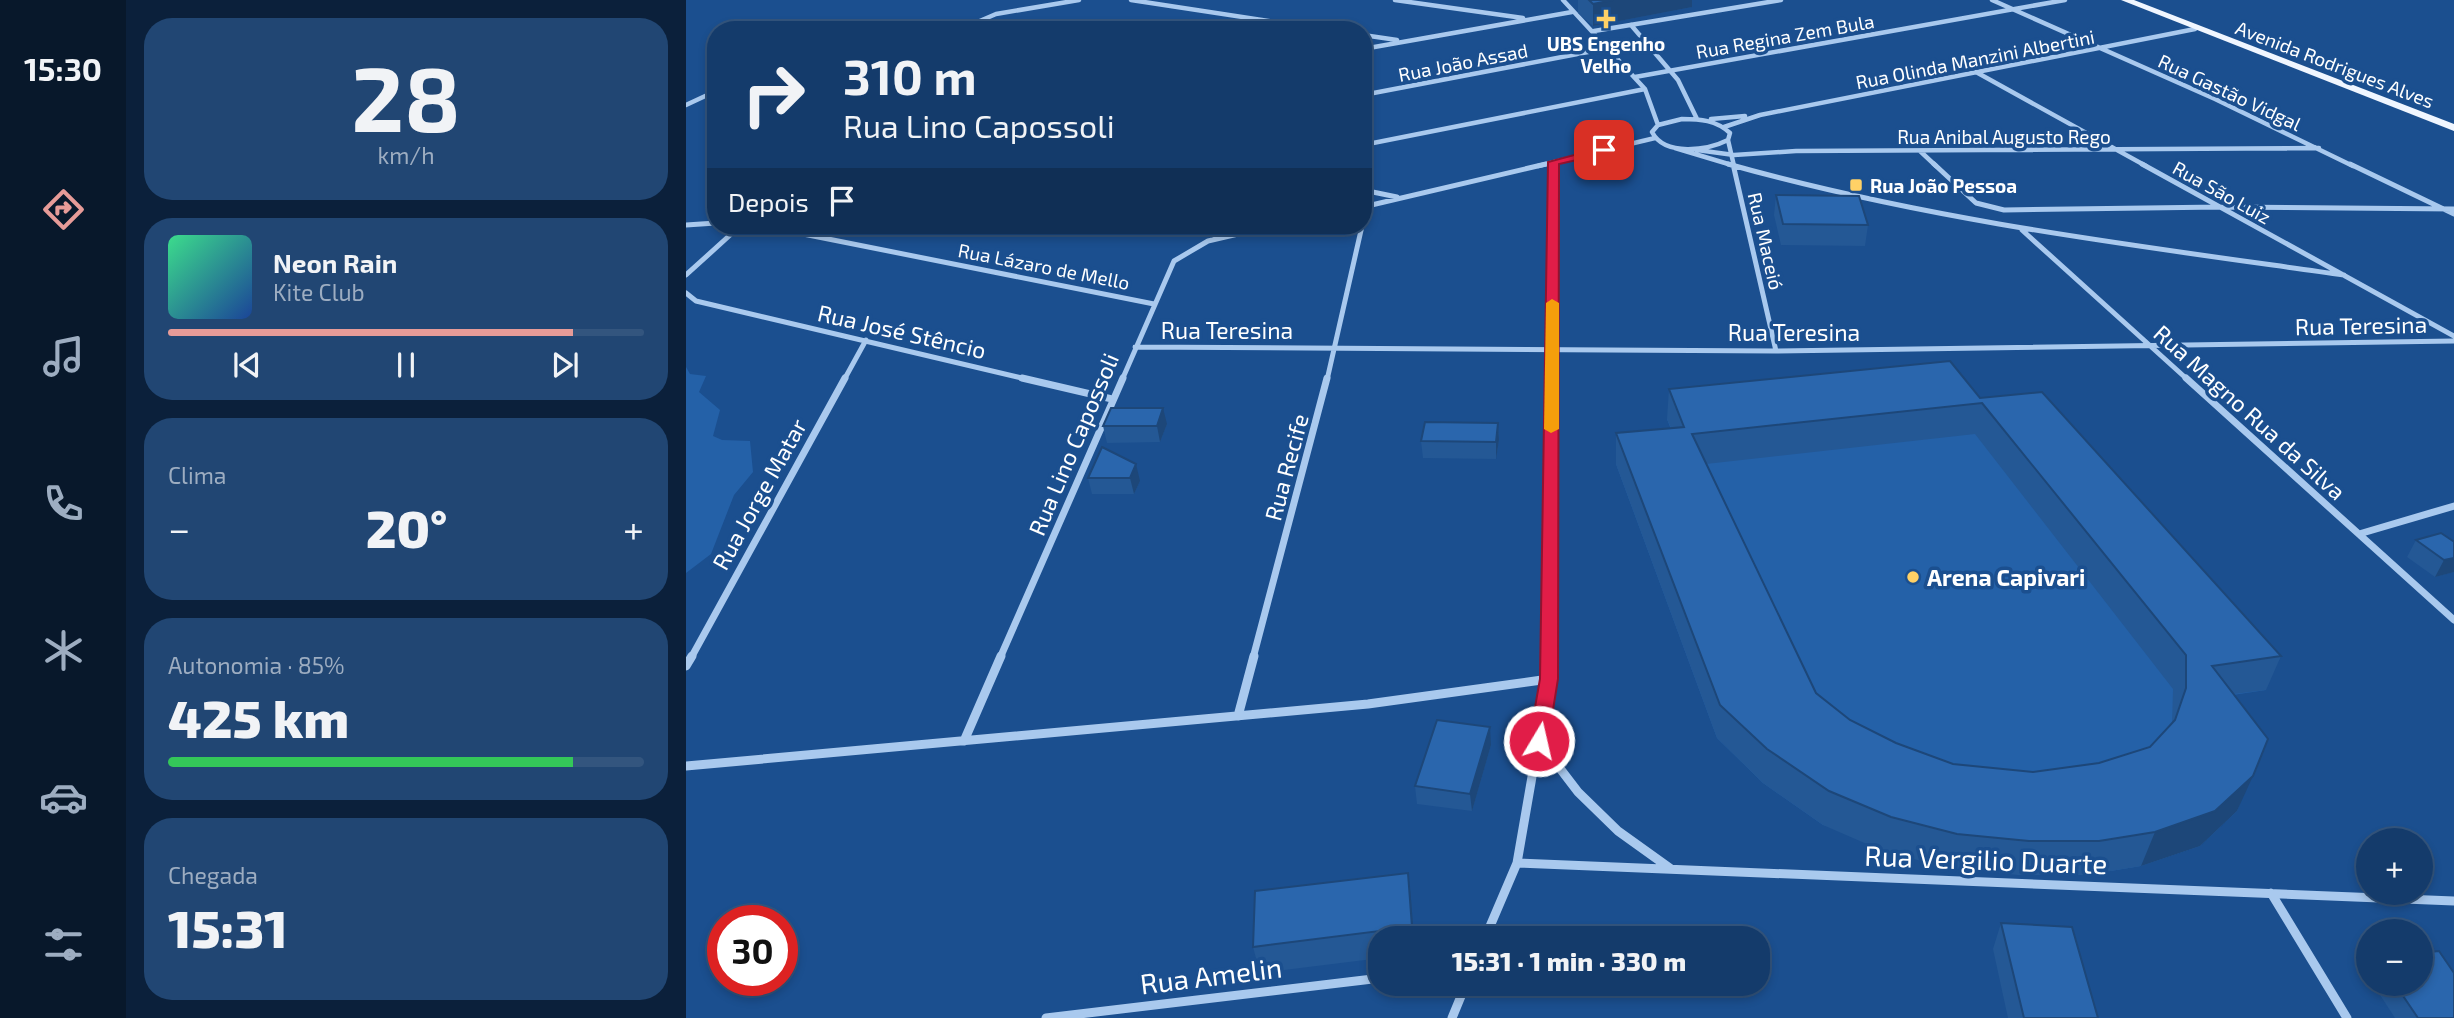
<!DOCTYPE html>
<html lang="pt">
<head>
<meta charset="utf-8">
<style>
	body { margin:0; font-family:"Exo 2",sans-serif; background:#214673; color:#f1f3f6; height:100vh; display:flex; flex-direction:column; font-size:26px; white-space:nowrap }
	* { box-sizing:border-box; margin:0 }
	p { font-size:23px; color:#9dadc1 }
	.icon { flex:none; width:38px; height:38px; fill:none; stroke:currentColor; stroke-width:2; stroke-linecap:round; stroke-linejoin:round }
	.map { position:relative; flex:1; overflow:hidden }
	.panel { display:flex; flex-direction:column; gap:18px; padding:18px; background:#0b203b; width:560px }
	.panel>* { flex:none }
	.guide { position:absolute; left:21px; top:21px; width:665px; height:214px; border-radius:28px; box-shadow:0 4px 10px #0003,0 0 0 2px #33557e; background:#143b6b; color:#f1f3f6; overflow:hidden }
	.buttons { position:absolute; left:1670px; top:828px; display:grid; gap:14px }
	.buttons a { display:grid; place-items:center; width:77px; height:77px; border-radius:50%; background:#143b6b; box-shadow:0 4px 10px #0003,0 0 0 2px #33557e; font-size:35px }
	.speed { position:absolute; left:21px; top:905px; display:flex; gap:14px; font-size:35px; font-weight:700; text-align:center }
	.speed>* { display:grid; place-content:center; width:91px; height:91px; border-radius:50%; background:#143b6b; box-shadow:0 4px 10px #0003,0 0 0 2px #33557e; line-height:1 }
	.speed .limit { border:10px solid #d22; background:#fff; color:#111 }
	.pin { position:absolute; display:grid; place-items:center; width:60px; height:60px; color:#fff; margin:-30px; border-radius:14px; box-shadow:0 4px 10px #0006 }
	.me { position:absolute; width:77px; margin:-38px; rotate:9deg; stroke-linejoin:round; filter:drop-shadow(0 0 5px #0008) }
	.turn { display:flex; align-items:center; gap:24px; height:147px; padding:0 21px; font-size:32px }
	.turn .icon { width:91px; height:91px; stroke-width:2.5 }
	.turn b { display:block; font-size:49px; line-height:60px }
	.then { display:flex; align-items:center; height:66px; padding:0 21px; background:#0003; gap:14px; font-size:26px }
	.big { font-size:52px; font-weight:800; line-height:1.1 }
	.panel .tile { flex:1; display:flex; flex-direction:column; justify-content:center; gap:10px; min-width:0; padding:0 24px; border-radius:28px; background:#214673 }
	.panel .dial { align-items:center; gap:0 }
	.dial b { font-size:91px; line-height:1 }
	.song { display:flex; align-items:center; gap:21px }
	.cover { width:84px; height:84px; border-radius:10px; background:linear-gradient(135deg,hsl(150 70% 55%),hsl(220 70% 35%)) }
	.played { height:7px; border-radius:4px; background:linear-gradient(90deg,#e69b98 85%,#33557e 85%) }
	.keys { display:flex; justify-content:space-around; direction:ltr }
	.heat { display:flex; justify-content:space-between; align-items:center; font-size:38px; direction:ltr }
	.charge { height:10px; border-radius:5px; background:linear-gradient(90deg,#34c759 85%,#33557e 0) }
	.trip { position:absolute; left:682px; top:926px; width:402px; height:70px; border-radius:28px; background:#143b6b; box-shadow:0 4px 10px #0003,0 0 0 2px #33557e; font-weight:800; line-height:70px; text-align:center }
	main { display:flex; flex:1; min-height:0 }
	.tabs { display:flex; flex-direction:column; width:126px; justify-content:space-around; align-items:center; background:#08182b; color:#9dadc1 }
	.tabs .icon { width:49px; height:49px }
	.tabs .active { color:#e69b98 }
	.tabs b { font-size:32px; color:#f1f3f6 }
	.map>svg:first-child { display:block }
</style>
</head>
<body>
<main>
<nav class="tabs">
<b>15:30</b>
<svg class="icon active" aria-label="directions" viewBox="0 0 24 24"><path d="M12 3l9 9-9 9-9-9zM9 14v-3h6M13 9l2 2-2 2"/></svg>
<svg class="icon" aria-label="music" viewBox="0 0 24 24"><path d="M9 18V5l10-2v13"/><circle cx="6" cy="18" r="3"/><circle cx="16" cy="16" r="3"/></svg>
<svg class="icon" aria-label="phone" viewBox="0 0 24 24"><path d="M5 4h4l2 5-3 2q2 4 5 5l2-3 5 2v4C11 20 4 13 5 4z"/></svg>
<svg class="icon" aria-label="climate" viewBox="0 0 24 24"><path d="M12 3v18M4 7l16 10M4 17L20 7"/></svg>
<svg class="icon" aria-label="car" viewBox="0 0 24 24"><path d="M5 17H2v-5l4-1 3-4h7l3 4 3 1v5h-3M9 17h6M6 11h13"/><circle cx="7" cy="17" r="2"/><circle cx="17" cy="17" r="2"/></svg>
<svg class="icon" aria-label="filters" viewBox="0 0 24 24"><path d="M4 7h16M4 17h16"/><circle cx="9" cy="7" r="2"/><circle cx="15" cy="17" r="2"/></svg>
</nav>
<section class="panel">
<div class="tile dial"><b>28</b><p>km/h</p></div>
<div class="tile">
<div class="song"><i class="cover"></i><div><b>Neon Rain</b><p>Kite Club</p></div></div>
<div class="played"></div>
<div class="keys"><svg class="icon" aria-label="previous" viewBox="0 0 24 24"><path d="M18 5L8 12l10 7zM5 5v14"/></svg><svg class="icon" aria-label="pause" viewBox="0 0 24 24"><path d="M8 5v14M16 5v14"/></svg><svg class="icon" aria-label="next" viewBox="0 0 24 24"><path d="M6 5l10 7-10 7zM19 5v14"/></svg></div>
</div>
<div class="tile"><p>Clima</p>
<div class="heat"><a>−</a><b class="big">20°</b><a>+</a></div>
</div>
<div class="tile"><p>Autonomia · 85%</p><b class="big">425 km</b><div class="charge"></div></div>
<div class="tile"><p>Chegada</p><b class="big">15:31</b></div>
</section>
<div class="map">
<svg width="1768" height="1018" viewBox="0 0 1768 1018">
	<rect width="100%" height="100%" fill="#1b4f8f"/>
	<path fill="#2461a8" d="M 0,367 L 4,374 L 20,376 L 13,392 L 34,410 L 27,436 L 36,440 L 64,441 L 67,472 L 48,495 L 25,554 L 0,573 Z
		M 1258,391 L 1287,429 L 1580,690 L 1513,700 L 1566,773 L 1551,811 L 1514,846 L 1455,866 L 1400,875 L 1137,825 L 1077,783 L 1031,738 L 930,464 L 996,458 L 981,419 Z"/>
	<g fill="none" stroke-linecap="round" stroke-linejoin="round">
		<path stroke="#a9c9ee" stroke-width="4.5" d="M 445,0 L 642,30
			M 709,0 L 837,18
			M 877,0 L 959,89 L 972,125
			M 1306,0 L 1529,99 L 1667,166
			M 297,20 L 361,30
			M 945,25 L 992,80 L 1011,119
			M 273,30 L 310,14 L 393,0
			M 908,31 L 1095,0
			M 677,35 L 711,40
			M 677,49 L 886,12
			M 1290,72 L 1460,166
			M 949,77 L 1379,0
			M 677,95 L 923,48
			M 0,105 L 30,91
			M 996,119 C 1014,119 1030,120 1044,133 L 1042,140 C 1022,150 979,157 966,132 L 972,125 Z
			M 1025,119 L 1059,116
			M 1038,127 L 1074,115 L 1509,29
			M 1042,140 L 1048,166
			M 677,145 L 959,89
			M 989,148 L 1049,166
			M 1011,150 L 1048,155 L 1110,151 L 1633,148
			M 1234,151 L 1250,166
			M 852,166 L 969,138
			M 868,166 L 868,162"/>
		<path stroke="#a9c9ee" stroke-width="5" d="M 1042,164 C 1244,221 1452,246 1658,275
			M 1047,164 L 1090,351
			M 1248,164 L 1290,203 L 1318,210 L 1534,207 L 1768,209
			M 1456,164 L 1768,336
			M 1664,164 L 1768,214
			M 677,190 L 711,197
			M 677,207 L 860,164
			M 677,221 L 681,207
			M 0,225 L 30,223
			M 77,226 L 468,304
			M 500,226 L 533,237
			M 1336,230 L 1502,380
			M 0,275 L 54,226
			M 0,293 L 10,301 L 344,380
			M 449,347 L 1090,351 L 1768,341
			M 158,380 L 180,340
			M 436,380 L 488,261 L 522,241 L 587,226
			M 641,380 L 676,226
			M 866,380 L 868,164"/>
		<path stroke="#a9c9ee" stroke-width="7" d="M 336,378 L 426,399
			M 1500,378 L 1768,620
			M 1673,534 L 1768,506
			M 5,658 L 159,378
			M 314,658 L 437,378
			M 567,658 L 641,378
			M 863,658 L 866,378"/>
		<path stroke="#a9c9ee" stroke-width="9" d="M 0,666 L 6,656
			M 552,716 L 568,656
			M 278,741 L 315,656
			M 853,741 L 892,792 L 932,831 L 985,869
			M 0,766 L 682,704 L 863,679
			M 831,863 L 1768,901
			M 1585,893 L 1661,1018
			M 799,938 L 831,863 L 863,679 L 863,656
			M 360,1018 L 695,978
			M 766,1018 L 780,984"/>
		<path fill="#f0f6ff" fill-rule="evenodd" d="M 1435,0 L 1448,0 L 1768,124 L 1768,131 Z"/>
	</g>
	<path fill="#245895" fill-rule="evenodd" d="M 892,0 L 1006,0 L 1006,7 L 907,26 L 892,13 Z
		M 1090,195 L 1182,225 L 1179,246 L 1095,245 L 1088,215 Z
		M 983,389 L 1294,398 L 1595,656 L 1580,690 L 1548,694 L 1551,811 L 1514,846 L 1455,866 L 1400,875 L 1332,875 L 1262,868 L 1197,851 L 1137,825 L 1077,783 L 1031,738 L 930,464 L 930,433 L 985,428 L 981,419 ZM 1289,434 L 1487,689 L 1486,724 L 1464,747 L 1413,763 L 1347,772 L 1267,764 L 1210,743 L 1164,720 L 1130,693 L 1020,464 Z
		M 812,423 L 813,440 L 810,459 L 737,458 L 735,441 Z
		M 481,424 L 474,442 L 421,443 L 417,426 Z
		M 416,447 L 454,481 L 448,494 L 406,494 L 402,478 Z
		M 1730,540 L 1768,541 L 1768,572 L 1749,577 L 1721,557 Z
		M 805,745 L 786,811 L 731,804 L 729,786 Z
		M 725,899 L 728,938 L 695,938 L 695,958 L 574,973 L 567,947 Z
		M 1315,923 L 1412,1018 L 1322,1018 L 1307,949 Z
		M 1687,984 L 1734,984 L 1768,1018 L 1709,1018 Z"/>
	<path fill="#1d4779" d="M 927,0 L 1006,0 L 1006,7 L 907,26 L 907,4 Z
		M 477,408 L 481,424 L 474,442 L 471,426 Z
		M 812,423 L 813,440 L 810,459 L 810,442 Z
		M 450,464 L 454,481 L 448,494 L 444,478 Z
		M 1768,558 L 1768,572 L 1749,577 L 1758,560 Z
		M 804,727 L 805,745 L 786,811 L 784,794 Z
		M 1567,776 L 1551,811 L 1514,846 L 1455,866 L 1469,832 Z
		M 722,873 L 725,899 L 728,938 L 726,927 Z"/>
	<path fill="#2a66ad" stroke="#1d4779" stroke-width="2" fill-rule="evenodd" d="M 903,0 L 927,0 L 907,4 Z
		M 1090,195 L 1173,196 L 1182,225 L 1097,224 Z
		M 1264,361 L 1294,398 L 1356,392 L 1595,656 L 1526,666 L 1582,739 L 1567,776 L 1529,811 L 1469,832 L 1413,841 L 1343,841 L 1271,834 L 1205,817 L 1143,791 L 1081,749 L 1034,705 L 930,433 L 998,427 L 983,389 ZM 1296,403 L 1500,655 L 1500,688 L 1489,720 L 1464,747 L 1413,763 L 1347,772 L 1267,764 L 1210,743 L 1164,720 L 1130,693 L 1006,434 Z
		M 425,408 L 477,408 L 471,426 L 417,426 Z
		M 739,422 L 812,423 L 810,442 L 735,441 Z
		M 416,447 L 450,464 L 444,478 L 402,478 Z
		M 1755,533 L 1767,541 L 1768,541 L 1768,558 L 1758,560 L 1730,540 Z
		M 751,720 L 804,727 L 784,794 L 729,786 Z
		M 722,873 L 726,927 L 567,947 L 569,891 Z
		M 1315,923 L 1386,927 L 1412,1018 L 1338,1018 Z
		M 1753,951 L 1768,973 L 1768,1018 L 1732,1018 L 1709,984 L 1734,984 L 1734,953 Z"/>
	<path fill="#e11d48" stroke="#92132f" stroke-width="2" d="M 918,147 L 923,150 L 922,153 L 873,164 L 872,679 L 862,741 L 860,747 L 853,749 L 846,747 L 843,741 L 854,679 L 862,162 Z"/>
	<path fill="#f59e0b" d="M 866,299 L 873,303 L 873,429 L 865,433 L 858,429 L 860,303 Z"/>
	<g fill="#ffd166" stroke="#1b4f8f" stroke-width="2.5">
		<path d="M916.5 8.5h7v7h7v7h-7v7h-7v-7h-7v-7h7z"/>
		<rect x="1163" y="178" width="14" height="14" rx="3.5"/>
		<circle cx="1227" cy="577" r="7"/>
	</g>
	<g text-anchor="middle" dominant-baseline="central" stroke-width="7" stroke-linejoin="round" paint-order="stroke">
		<g font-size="19" fill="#fff" stroke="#1b4f8f">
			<text transform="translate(1099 36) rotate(-10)">Rua Regina Zem Bula</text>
			<text transform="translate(1289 59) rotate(-11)">Rua Olinda Manzini Albertini</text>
			<text transform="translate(777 62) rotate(-11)">Rua João Assad</text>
			<text transform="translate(1649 64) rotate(21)">Avenida Rodrigues Alves</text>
			<text transform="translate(1544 92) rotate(25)">Rua Gastão Vidgal</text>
			<text x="1318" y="136">Rua Anibal Augusto Rego</text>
			<text transform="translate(1536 192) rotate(29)">Rua São Luiz</text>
			<text transform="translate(1080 241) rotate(77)">Rua Maceió</text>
			<text transform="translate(358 266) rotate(11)">Rua Lázaro de Mello</text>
		</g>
		<g font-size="19" font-weight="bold" fill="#fff" stroke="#1b4f8f">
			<text x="920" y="43">UBS Engenho<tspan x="920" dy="22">Velho</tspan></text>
			<text x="1184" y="185" text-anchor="start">Rua João Pessoa</text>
		</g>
		<g font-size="23" fill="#fff" stroke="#1b4f8f">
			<text transform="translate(1675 325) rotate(-1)">Rua Teresina</text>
			<text x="541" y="330">Rua Teresina</text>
			<text transform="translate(216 331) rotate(13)">Rua José Stêncio</text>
			<text x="1108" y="332">Rua Teresina</text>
			<text transform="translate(1564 412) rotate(42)">Rua Magno Rua da Silva</text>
			<text transform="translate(387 444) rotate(-67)">Rua Lino Capossoli</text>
			<text transform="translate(600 467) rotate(-75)">Rua Recife</text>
			<text transform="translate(73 494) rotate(-61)">Rua Jorge Matar</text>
		</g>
		<g font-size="23" font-weight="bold" fill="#fff" stroke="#1b4f8f" text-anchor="start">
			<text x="1241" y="577">Arena Capivari</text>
		</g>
		<g font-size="28" fill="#fff" stroke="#1b4f8f">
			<text transform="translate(1300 859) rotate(2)">Rua Vergilio Duarte</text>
			<text transform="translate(525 975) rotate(-7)">Rua Amelin</text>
		</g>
	</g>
</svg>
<div class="buttons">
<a>+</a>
<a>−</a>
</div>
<div class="speed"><div class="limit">30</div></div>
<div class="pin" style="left:918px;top:150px;background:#d93025"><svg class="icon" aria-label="arrive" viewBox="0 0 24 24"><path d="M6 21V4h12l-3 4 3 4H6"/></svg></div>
<svg class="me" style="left:853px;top:741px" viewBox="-20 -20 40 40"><circle r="17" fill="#e11d48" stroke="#fff" stroke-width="3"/><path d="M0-11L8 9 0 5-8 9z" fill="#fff"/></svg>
<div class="trip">15:31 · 1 min · 330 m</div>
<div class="guide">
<div class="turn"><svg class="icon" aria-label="right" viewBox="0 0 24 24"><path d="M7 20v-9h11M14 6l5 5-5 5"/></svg><div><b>310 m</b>Rua Lino Capossoli</div></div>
<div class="then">Depois<svg class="icon" aria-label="arrive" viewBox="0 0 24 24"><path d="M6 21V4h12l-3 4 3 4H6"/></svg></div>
</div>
</div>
</main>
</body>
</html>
